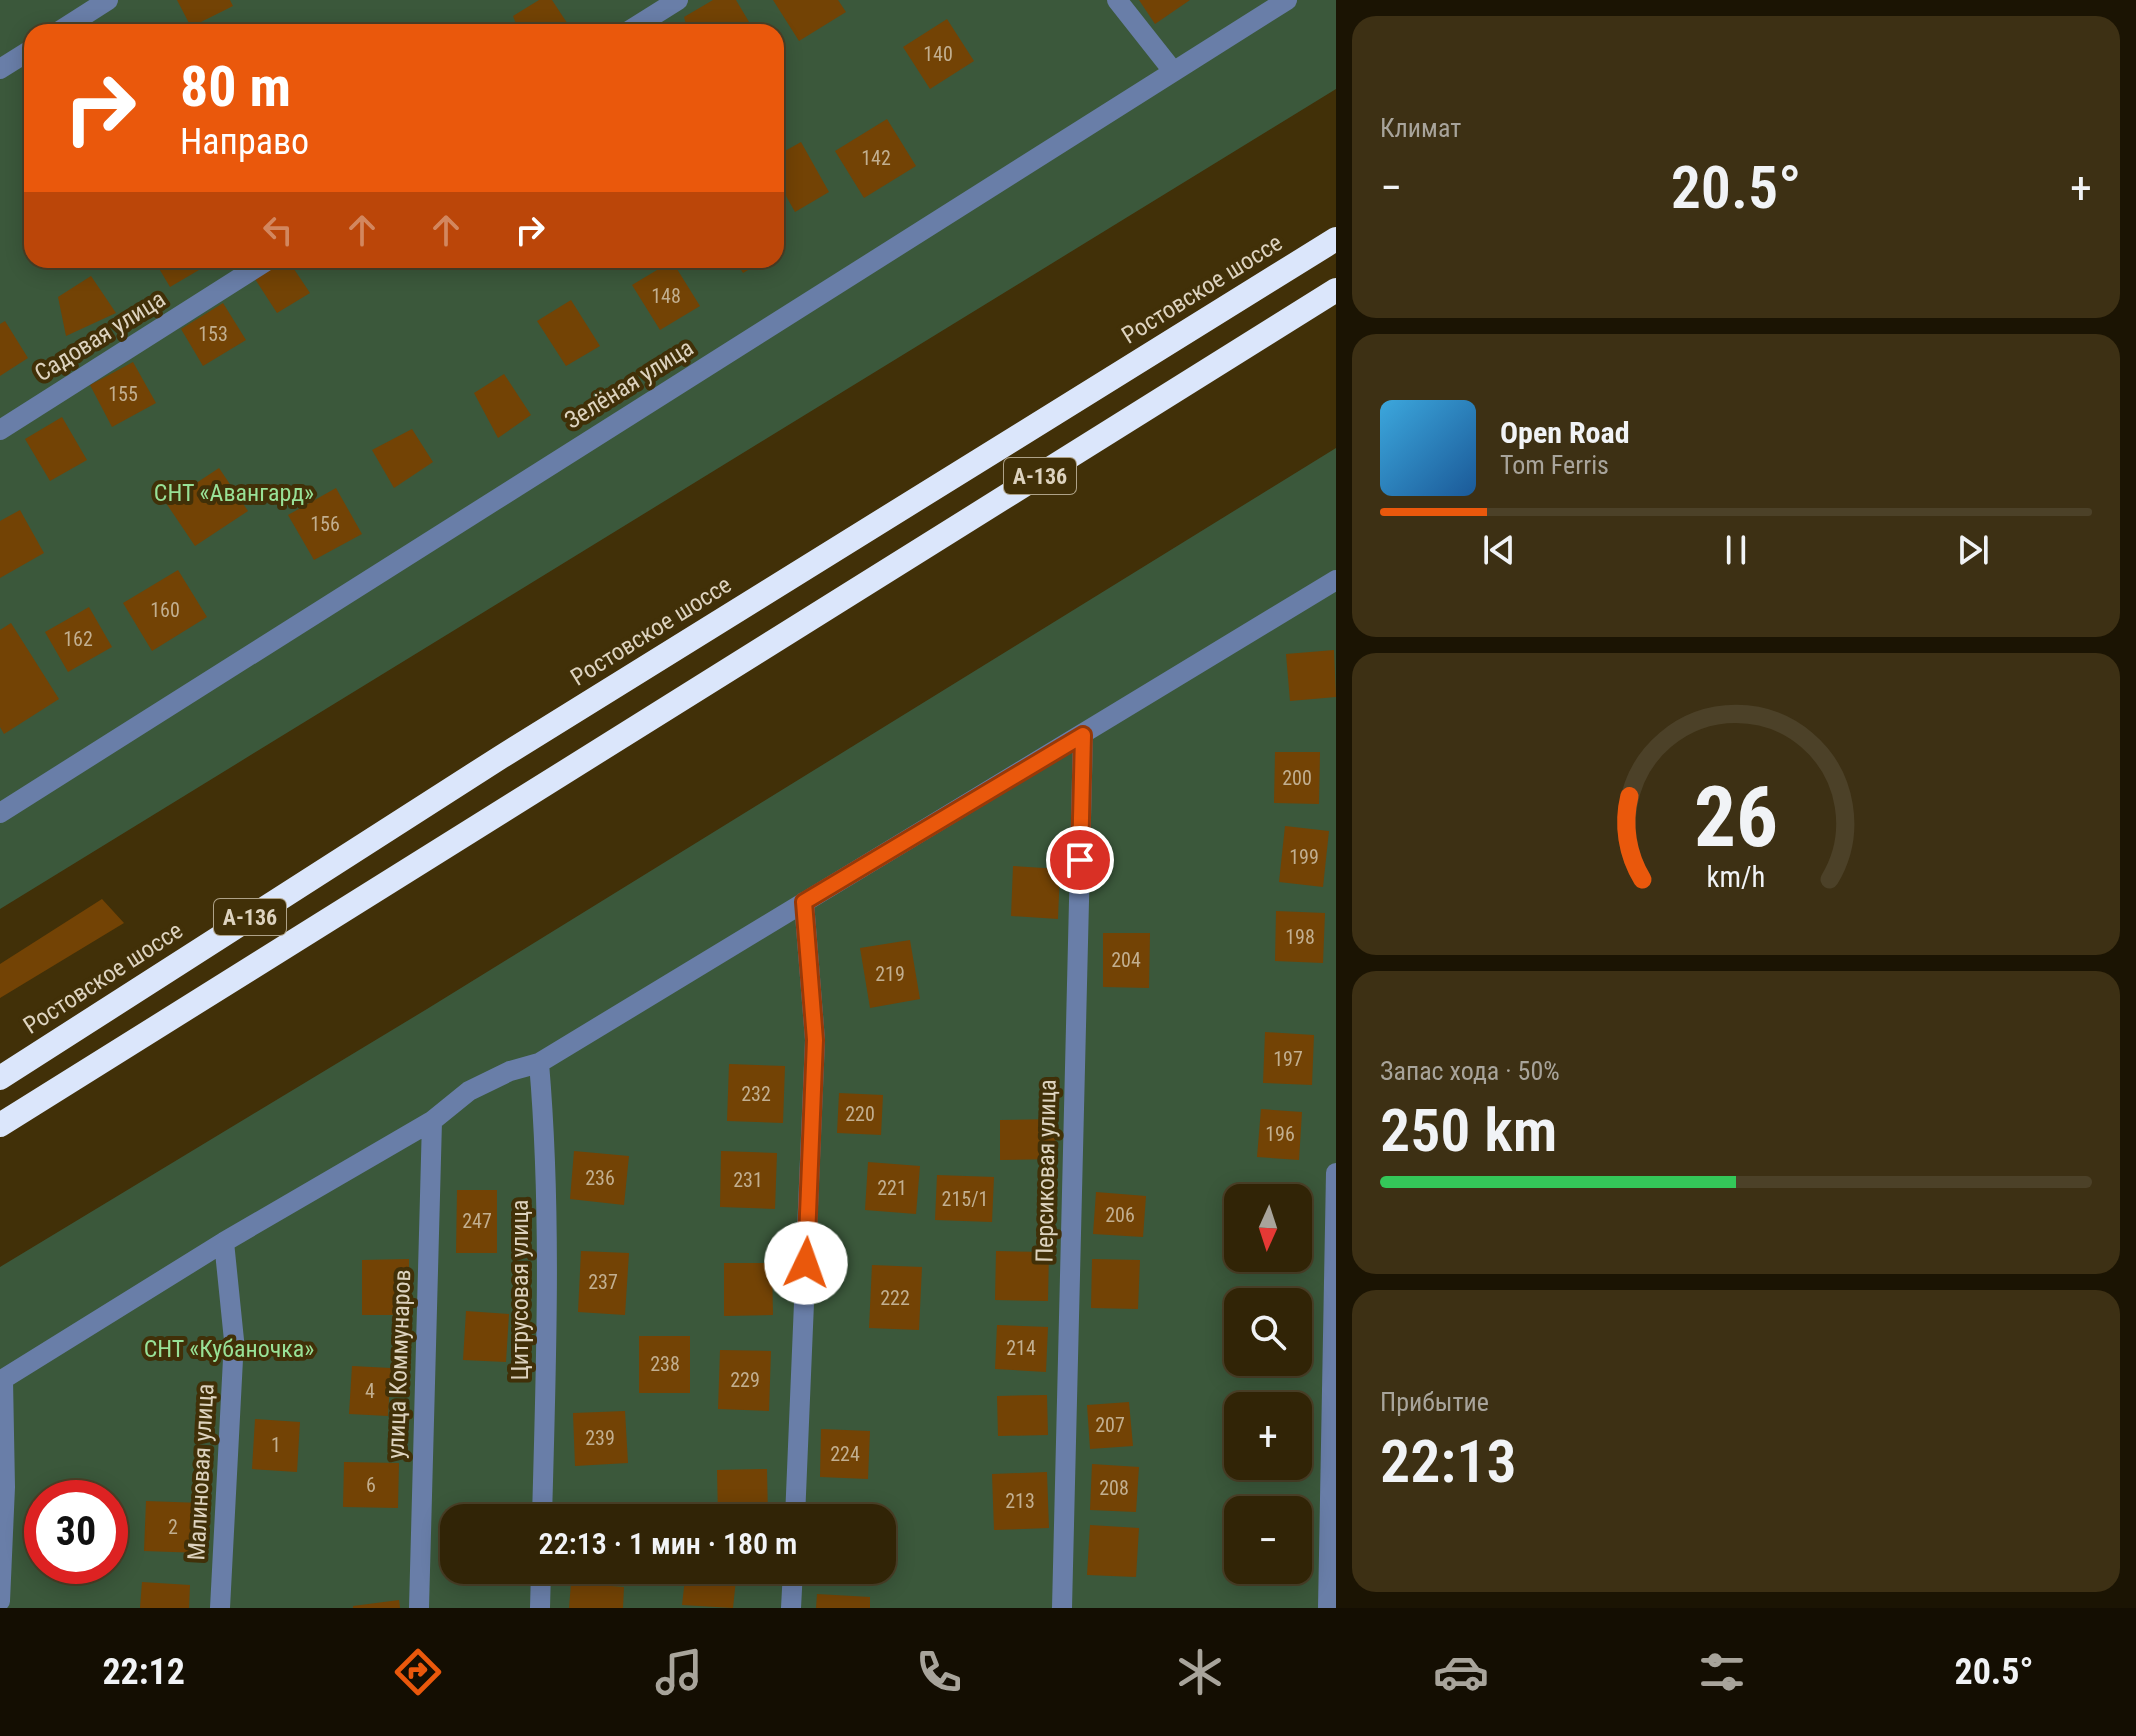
<!DOCTYPE html>
<html lang="ru">
<head>
<meta charset="utf-8">
<style>
	body { margin:0; font-family:"Roboto Condensed",sans-serif; background:#3d3014; color:#f1f3f6; height:100vh; display:flex; flex-direction:column; font-size:30px; white-space:nowrap }
	* { box-sizing:border-box; margin:0 }
	p { font-size:26px; color:#a8a49b }
	.icon { flex:none; width:44px; height:44px; fill:none; stroke:currentColor; stroke-width:2; stroke-linecap:round; stroke-linejoin:round }
	.map { position:relative; flex:1; overflow:hidden }
	.drawer { display:flex; flex-direction:column; gap:16px; padding:16px; background:#1b1403; width:800px }
	.drawer>* { flex:none }
	.top-card { position:absolute; left:24px; top:24px; width:760px; height:244px; border-radius:24px; box-shadow:0 4px 20px #0003,0 0 0 2px #4c4128; background:#ea580c; color:#fff; overflow:hidden }
	.needle { width:52px; rotate:183deg }
	.fabs { position:absolute; left:1224px; top:1184px; display:grid; gap:16px }
	.fabs a { display:grid; place-items:center; width:88px; height:88px; border-radius:16px; background:#312406; box-shadow:0 4px 20px #0003,0 0 0 2px #4c4128; font-size:40px }
	.speed { position:absolute; left:24px; top:1480px; display:flex; gap:16px; font-size:40px; font-weight:700; text-align:center }
	.speed>* { display:grid; place-content:center; width:104px; height:104px; border-radius:50%; background:#312406; box-shadow:0 4px 20px #0003,0 0 0 2px #4c4128; line-height:1 }
	.speed .limit { border:12px solid #d22; background:#fff; color:#111 }
	.pin { position:absolute; display:grid; place-items:center; width:68px; height:68px; color:#fff; margin:-34px; border:4px solid #fff; border-radius:50%; box-shadow:0 2px 8px #0007 }
	.me { position:absolute; width:88px; margin:-44px; rotate:3deg; stroke-linejoin:round; filter:drop-shadow(0 0 6px #0008) }
	.turn { display:flex; align-items:center; gap:28px; height:168px; padding:0 24px; font-size:36px }
	.turn .icon { width:104px; height:104px; stroke-width:2.5 }
	.turn b { display:block; font-size:56px; line-height:68px }
	.lanes { display:flex; align-items:center; height:76px; padding:0 24px; background:#0003; justify-content:center; gap:40px; direction:ltr }
	.lanes .off { opacity:.35 }
	.big { font-size:60px; font-weight:600; line-height:1.1 }
	.drawer .card { flex:1; display:flex; flex-direction:column; justify-content:center; gap:12px; min-width:0; padding:0 28px; border-radius:24px; background:#3d3014 }
	.drawer .dial { align-items:center; gap:0 }
	.dial svg { height:208px; overflow:visible; fill:none; stroke:#4c4128; stroke-width:7; stroke-linecap:round; text-anchor:middle }
	.dial text { fill:#f1f3f6; stroke:none }
	.song { display:flex; align-items:center; gap:24px }
	.cover { width:96px; height:96px; border-radius:12px; background:linear-gradient(135deg,hsl(200 70% 55%),hsl(210 70% 35%)) }
	.played { height:8px; border-radius:4px; background:linear-gradient(90deg,#ea580c 15%,#4c4128 15%) }
	.keys { display:flex; justify-content:space-around; direction:ltr }
	.heat { display:flex; justify-content:space-between; align-items:center; font-size:44px; direction:ltr }
	.charge { height:12px; border-radius:6px; background:linear-gradient(90deg,#34c759 50%,#4c4128 0) }
	.trip { position:absolute; left:440px; top:1504px; width:456px; height:80px; border-radius:24px; background:#312406; box-shadow:0 4px 20px #0003,0 0 0 2px #4c4128; font-weight:600; line-height:80px; text-align:center }
	.dock { display:flex; height:128px; justify-content:space-around; align-items:center; background:#140e02; color:#a8a49b }
	.dock .icon { width:56px; height:56px }
	.dock .current { color:#ea580c }
	.dock b { font-size:36px; color:#f1f3f6 }
	main { display:flex; flex:1; min-height:0 }
	.map>svg:first-child { display:block }
</style>
</head>
<body>
<main>
<div class="map">
<svg width="1336" height="1608" viewBox="0 0 1336 1608">
	<rect width="100%" height="100%" fill="#413008"/>
	<path fill="#3b583b" fill-rule="evenodd" d="M 0,0 L 1336,0 L 1336,89 L 0,909 ZM 32,32 L 776,32 L 776,260 L 32,260 Z
		M 1336,448 L 1336,1608 L 0,1608 L 0,1267 L 427,1009 ZM 1238,1198 L 1298,1198 L 1298,1258 L 1238,1258 ZM 1238,1302 L 1298,1302 L 1298,1362 L 1238,1362 ZM 1238,1406 L 1298,1406 L 1298,1466 L 1238,1466 ZM 42,1498 L 110,1498 L 110,1566 L 42,1566 ZM 1238,1510 L 1298,1510 L 1298,1570 L 1238,1570 ZM 454,1518 L 882,1518 L 882,1570 L 454,1570 Z"/>
	<path fill="#734305" d="M 177,0 L 230,0 L 233,6 L 191,27 Z
		M 539,0 L 552,0 L 573,32 L 519,32 L 513,16 Z
		M 713,0 L 736,0 L 755,32 L 688,32 L 684,17 Z
		M 773,0 L 838,0 L 846,12 L 799,41 Z
		M 1139,0 L 1190,0 L 1155,24 Z
		M 947,19 L 974,61 L 930,89 L 903,47 Z
		M 887,119 L 916,166 L 864,198 L 835,151 Z
		M 801,142 L 829,192 L 795,212 L 776,178 L 776,156 Z
		M 154,260 L 216,260 L 170,287 Z
		M 285,260 L 288,260 L 310,293 L 277,313 L 255,279 Z
		M 735,260 L 765,260 L 743,273 Z
		M 672,261 L 700,306 L 660,330 L 632,285 Z
		M 91,276 L 116,313 L 66,336 L 58,297 Z
		M 571,300 L 600,346 L 566,366 L 537,321 Z
		M 223,303 L 246,340 L 203,366 L 181,329 Z
		M 5,321 L 28,358 L 0,376 L 0,324 Z
		M 133,362 L 156,403 L 112,427 L 90,385 Z
		M 504,374 L 531,415 L 498,438 L 474,393 Z
		M 62,417 L 87,460 L 50,481 L 25,439 Z
		M 412,429 L 433,462 L 394,488 L 372,450 Z
		M 219,468 L 248,511 L 195,546 L 166,503 Z
		M 336,488 L 362,534 L 314,560 L 288,515 Z
		M 20,510 L 44,553 L 0,578 L 0,521 Z
		M 178,570 L 207,617 L 152,651 L 123,603 Z
		M 89,607 L 112,647 L 68,672 L 45,632 Z
		M 11,623 L 59,699 L 4,734 L 0,727 L 0,630 Z
		M 1334,650 L 1336,697 L 1290,701 L 1286,654 Z
		M 1275,752 L 1320,752 L 1319,804 L 1274,803 Z
		M 1285,826 L 1329,831 L 1323,887 L 1279,882 Z
		M 1013,866 L 1060,869 L 1058,919 L 1011,916 Z
		M 102,899 L 124,923 L 0,998 L 0,964 Z
		M 1276,911 L 1325,913 L 1323,963 L 1275,961 Z
		M 1103,933 L 1150,933 L 1149,988 L 1103,987 Z
		M 910,940 L 920,999 L 870,1008 L 860,948 Z
		M 1265,1032 L 1314,1035 L 1312,1085 L 1263,1083 Z
		M 729,1064 L 785,1066 L 783,1123 L 727,1121 Z
		M 839,1093 L 883,1095 L 881,1135 L 837,1133 Z
		M 1261,1109 L 1302,1112 L 1299,1160 L 1257,1157 Z
		M 1055,1119 L 1056,1159 L 1000,1160 L 1000,1120 Z
		M 574,1151 L 629,1156 L 624,1205 L 570,1199 Z
		M 721,1151 L 777,1153 L 775,1209 L 720,1207 Z
		M 868,1162 L 920,1166 L 916,1214 L 865,1210 Z
		M 937,1175 L 994,1177 L 992,1222 L 935,1220 Z
		M 1257,1185 L 1301,1189 L 1300,1198 L 1256,1198 Z
		M 457,1190 L 497,1190 L 497,1253 L 456,1253 Z
		M 1096,1192 L 1146,1196 L 1143,1237 L 1093,1234 Z
		M 581,1251 L 629,1253 L 625,1315 L 578,1312 Z
		M 996,1251 L 1049,1252 L 1048,1301 L 995,1300 Z
		M 409,1259 L 409,1315 L 362,1315 L 362,1260 Z
		M 1092,1259 L 1140,1260 L 1138,1309 L 1091,1308 Z
		M 724,1263 L 772,1263 L 773,1315 L 724,1316 Z
		M 872,1265 L 922,1267 L 919,1330 L 869,1328 Z
		M 466,1311 L 509,1314 L 506,1362 L 463,1360 Z
		M 1298,1317 L 1303,1317 L 1302,1369 L 1249,1368 L 1249,1362 L 1298,1362 Z
		M 997,1325 L 1048,1327 L 1046,1372 L 995,1369 Z
		M 639,1336 L 690,1336 L 690,1393 L 639,1393 Z
		M 720,1350 L 771,1351 L 769,1411 L 718,1409 Z
		M 352,1366 L 391,1368 L 388,1416 L 349,1414 Z
		M 1047,1395 L 1048,1435 L 998,1436 L 997,1396 Z
		M 1129,1402 L 1133,1446 L 1090,1449 L 1087,1405 Z
		M 625,1411 L 628,1463 L 575,1466 L 573,1413 Z
		M 255,1419 L 300,1422 L 297,1472 L 252,1469 Z
		M 821,1429 L 870,1431 L 868,1479 L 820,1477 Z
		M 344,1462 L 399,1463 L 398,1508 L 343,1507 Z
		M 1092,1464 L 1139,1467 L 1136,1512 L 1090,1510 Z
		M 767,1469 L 768,1517 L 718,1517 L 717,1470 Z
		M 1047,1472 L 1049,1528 L 994,1530 L 992,1474 Z
		M 146,1501 L 202,1503 L 201,1553 L 144,1551 Z
		M 869,1512 L 870,1518 L 814,1518 L 814,1513 Z
		M 1090,1525 L 1139,1528 L 1136,1577 L 1087,1575 Z
		M 686,1570 L 737,1570 L 733,1608 L 682,1605 Z
		M 142,1582 L 190,1585 L 189,1608 L 140,1608 Z
		M 571,1583 L 624,1587 L 623,1608 L 569,1608 Z
		M 817,1594 L 870,1597 L 870,1608 L 816,1608 Z
		M 399,1600 L 400,1608 L 353,1608 L 353,1606 Z"/>
	<g fill="none" stroke-linecap="round" stroke-linejoin="round">
		<path stroke="#697ea8" stroke-width="20" d="M 1117,0 L 1173,71
			M 58,32 L 108,0
			M 627,32 L 678,0
			M 0,69 L 32,49
			M 0,430 L 268,260
			M 0,813 L 1287,0
			M 539,1063 C 552,1214 546,1366 542,1518
			M 0,1381 L 224,1242 L 432,1121 L 469,1091 L 510,1071 L 539,1063 L 1336,580
			M 795,1518 L 815,1040 L 804,902
			M 0,1601 L 5,1487 L 3,1380
			M 220,1608 L 234,1340 L 224,1242
			M 419,1608 L 432,1121
			M 540,1608 L 541,1570
			M 791,1608 L 793,1570
			M 1062,1608 L 1083,735
			M 1328,1608 L 1336,1173"/>
		<path stroke="#dbe6fb" stroke-width="24" d="M 0,1078 L 501,757 L 1336,239
			M 0,1125 L 1336,290"/>
	</g>
	<g fill="none" stroke-linecap="round" stroke-linejoin="round">
		<defs>
			<path id="route" d="M 806,1263 L 815,1040 L 804,902 L 1083,735 L 1080,860"/>
		</defs>
		<use href="#route" stroke="#983908" stroke-width="20"/>
		<use href="#route" stroke="#ea580c" stroke-width="14"/>
	</g>
	<g text-anchor="middle" dominant-baseline="central" stroke-width="8" stroke-linejoin="round" paint-order="stroke">
		<g font-size="20" fill="#c2af90">
			<text x="938" y="54">140</text>
			<text x="876" y="158">142</text>
			<text x="666" y="296">148</text>
			<text x="213" y="334">153</text>
			<text x="123" y="394">155</text>
			<text x="325" y="524">156</text>
			<text x="165" y="610">160</text>
			<text x="78" y="639">162</text>
			<text x="1297" y="778">200</text>
			<text x="1304" y="857">199</text>
			<text x="1300" y="937">198</text>
			<text x="1126" y="960">204</text>
			<text x="890" y="974">219</text>
			<text x="1288" y="1059">197</text>
			<text x="756" y="1094">232</text>
			<text x="860" y="1114">220</text>
			<text x="1280" y="1134">196</text>
			<text x="600" y="1178">236</text>
			<text x="748" y="1180">231</text>
			<text x="892" y="1188">221</text>
			<text x="965" y="1199">215/1</text>
			<text x="1120" y="1215">206</text>
			<text x="477" y="1221">247</text>
			<text x="603" y="1282">237</text>
			<text x="895" y="1298">222</text>
			<text x="1021" y="1348">214</text>
			<text x="665" y="1364">238</text>
			<text x="745" y="1380">229</text>
			<text x="370" y="1391">4</text>
			<text x="1110" y="1425">207</text>
			<text x="600" y="1438">239</text>
			<text x="276" y="1445">1</text>
			<text x="845" y="1454">224</text>
			<text x="371" y="1485">6</text>
			<text x="1114" y="1488">208</text>
			<text x="1020" y="1501">213</text>
			<text x="173" y="1527">2</text>
		</g>
		<g fill="#413008" stroke="#aea288" stroke-width="2">
			<rect x="1004" y="458" width="72" height="36" rx="6"/>
			<rect x="214" y="899" width="72" height="36" rx="6"/>
		</g>
		<g font-size="22" font-weight="bold" fill="#ddd3bf">
			<text x="1040" y="476">А-136</text>
			<text x="250" y="917">А-136</text>
		</g>
		<g font-size="24" fill="#ddd3bf" stroke="#413008">
			<text transform="translate(1202 289) rotate(-32)">Ростовское шоссе</text>
			<text transform="translate(100 336) rotate(-32)">Садовая улица</text>
			<text transform="translate(629 384) rotate(-32)">Зелёная улица</text>
			<text transform="translate(651 631) rotate(-32)">Ростовское шоссе</text>
			<text transform="translate(103 978) rotate(-33)">Ростовское шоссе</text>
			<text transform="translate(1046 1171) rotate(-89)">Персиковая улица</text>
			<text transform="translate(520 1290) rotate(-90)">Цитрусовая улица</text>
			<text transform="translate(399 1364) rotate(-88)">улица Коммунаров</text>
			<text transform="translate(201 1472) rotate(-87)">Малиновая улица</text>
		</g>
		<g font-size="24" fill="#98e197" stroke="#413008">
			<text x="234" y="493">СНТ «Авангард»</text>
			<text x="229" y="1349">СНТ «Кубаночка»</text>
		</g>
	</g>
</svg>
<div class="fabs">
<a><svg class="needle" viewBox="-14 -14 28 28"><path d="M0-13l5 13h-10z" fill="#e53935"/><path d="M0 13l5-13h-10z" fill="#a8a49b"/></svg></a>
<a><svg class="icon" aria-label="search" viewBox="0 0 24 24"><circle cx="10" cy="10" r="6"/><path d="M15 15l6 6"/></svg></a>
<a>+</a>
<a>−</a>
</div>
<div class="speed"><div class="limit">30</div></div>
<div class="pin" style="left:1080px;top:860px;background:#d93025"><svg class="icon" aria-label="arrive" viewBox="0 0 24 24"><path d="M6 21V4h12l-3 4 3 4H6"/></svg></div>
<svg class="me" style="left:806px;top:1263px" viewBox="-20 -20 40 40"><circle r="19" fill="#fff"/><path d="M0-13L10 11 0 6-10 11z" fill="#ea580c"/></svg>
<div class="trip">22:13 · 1 мин · 180 m</div>
<div class="top-card">
<div class="turn"><svg class="icon" aria-label="right" viewBox="0 0 24 24"><path d="M7 20v-9h11M14 6l5 5-5 5"/></svg><div><b>80 m</b>Направо</div></div>
<div class="lanes"><svg class="icon off" aria-label="left" viewBox="0 0 24 24"><path d="M17 20v-9H6M10 6l-5 5 5 5"/></svg><svg class="icon off" aria-label="ahead" viewBox="0 0 24 24"><path d="M12 20V5M6 11l6-6 6 6"/></svg><svg class="icon off" aria-label="ahead" viewBox="0 0 24 24"><path d="M12 20V5M6 11l6-6 6 6"/></svg><svg class="icon" aria-label="right" viewBox="0 0 24 24"><path d="M7 20v-9h11M14 6l5 5-5 5"/></svg></div>
</div>
</div>
<section class="drawer">
<div class="card"><p>Климат</p>
<div class="heat"><a>−</a><b class="big">20.5°</b><a>+</a></div>
</div>
<div class="card">
<div class="song"><i class="cover"></i><div><b>Open Road</b><p>Tom Ferris</p></div></div>
<div class="played"></div>
<div class="keys"><svg class="icon" aria-label="previous" viewBox="0 0 24 24"><path d="M18 5L8 12l10 7zM5 5v14"/></svg><svg class="icon" aria-label="pause" viewBox="0 0 24 24"><path d="M8 5v14M16 5v14"/></svg><svg class="icon" aria-label="next" viewBox="0 0 24 24"><path d="M6 5l10 7-10 7zM19 5v14"/></svg></div>
</div>
<div class="card dial"><svg viewBox="0 0 100 80">
<path d="M14 69A42 42 0 1 1 86 69"/>
<path d="M14 69A42 42 0 0 1 9 37" stroke="#ea580c"/>
<text x="50" y="56" font-size="32" font-weight="700">26</text>
<text x="50" y="72" font-size="11">km/h</text>
</svg></div>
<div class="card"><p>Запас хода · 50%</p><b class="big">250 km</b><div class="charge"></div></div>
<div class="card"><p>Прибытие</p><b class="big">22:13</b></div>
</section>
</main>
<nav class="dock">
<b>22:12</b>
<svg class="icon current" aria-label="directions" viewBox="0 0 24 24"><path d="M12 3l9 9-9 9-9-9zM9 14v-3h6M13 9l2 2-2 2"/></svg>
<svg class="icon" aria-label="music" viewBox="0 0 24 24"><path d="M9 18V5l10-2v13"/><circle cx="6" cy="18" r="3"/><circle cx="16" cy="16" r="3"/></svg>
<svg class="icon" aria-label="phone" viewBox="0 0 24 24"><path d="M5 4h4l2 5-3 2q2 4 5 5l2-3 5 2v4C11 20 4 13 5 4z"/></svg>
<svg class="icon" aria-label="climate" viewBox="0 0 24 24"><path d="M12 3v18M4 7l16 10M4 17L20 7"/></svg>
<svg class="icon" aria-label="car" viewBox="0 0 24 24"><path d="M5 17H2v-5l4-1 3-4h7l3 4 3 1v5h-3M9 17h6M6 11h13"/><circle cx="7" cy="17" r="2"/><circle cx="17" cy="17" r="2"/></svg>
<svg class="icon" aria-label="filters" viewBox="0 0 24 24"><path d="M4 7h16M4 17h16"/><circle cx="9" cy="7" r="2"/><circle cx="15" cy="17" r="2"/></svg>
<b>20.5°</b>
</nav>
</body>
</html>
